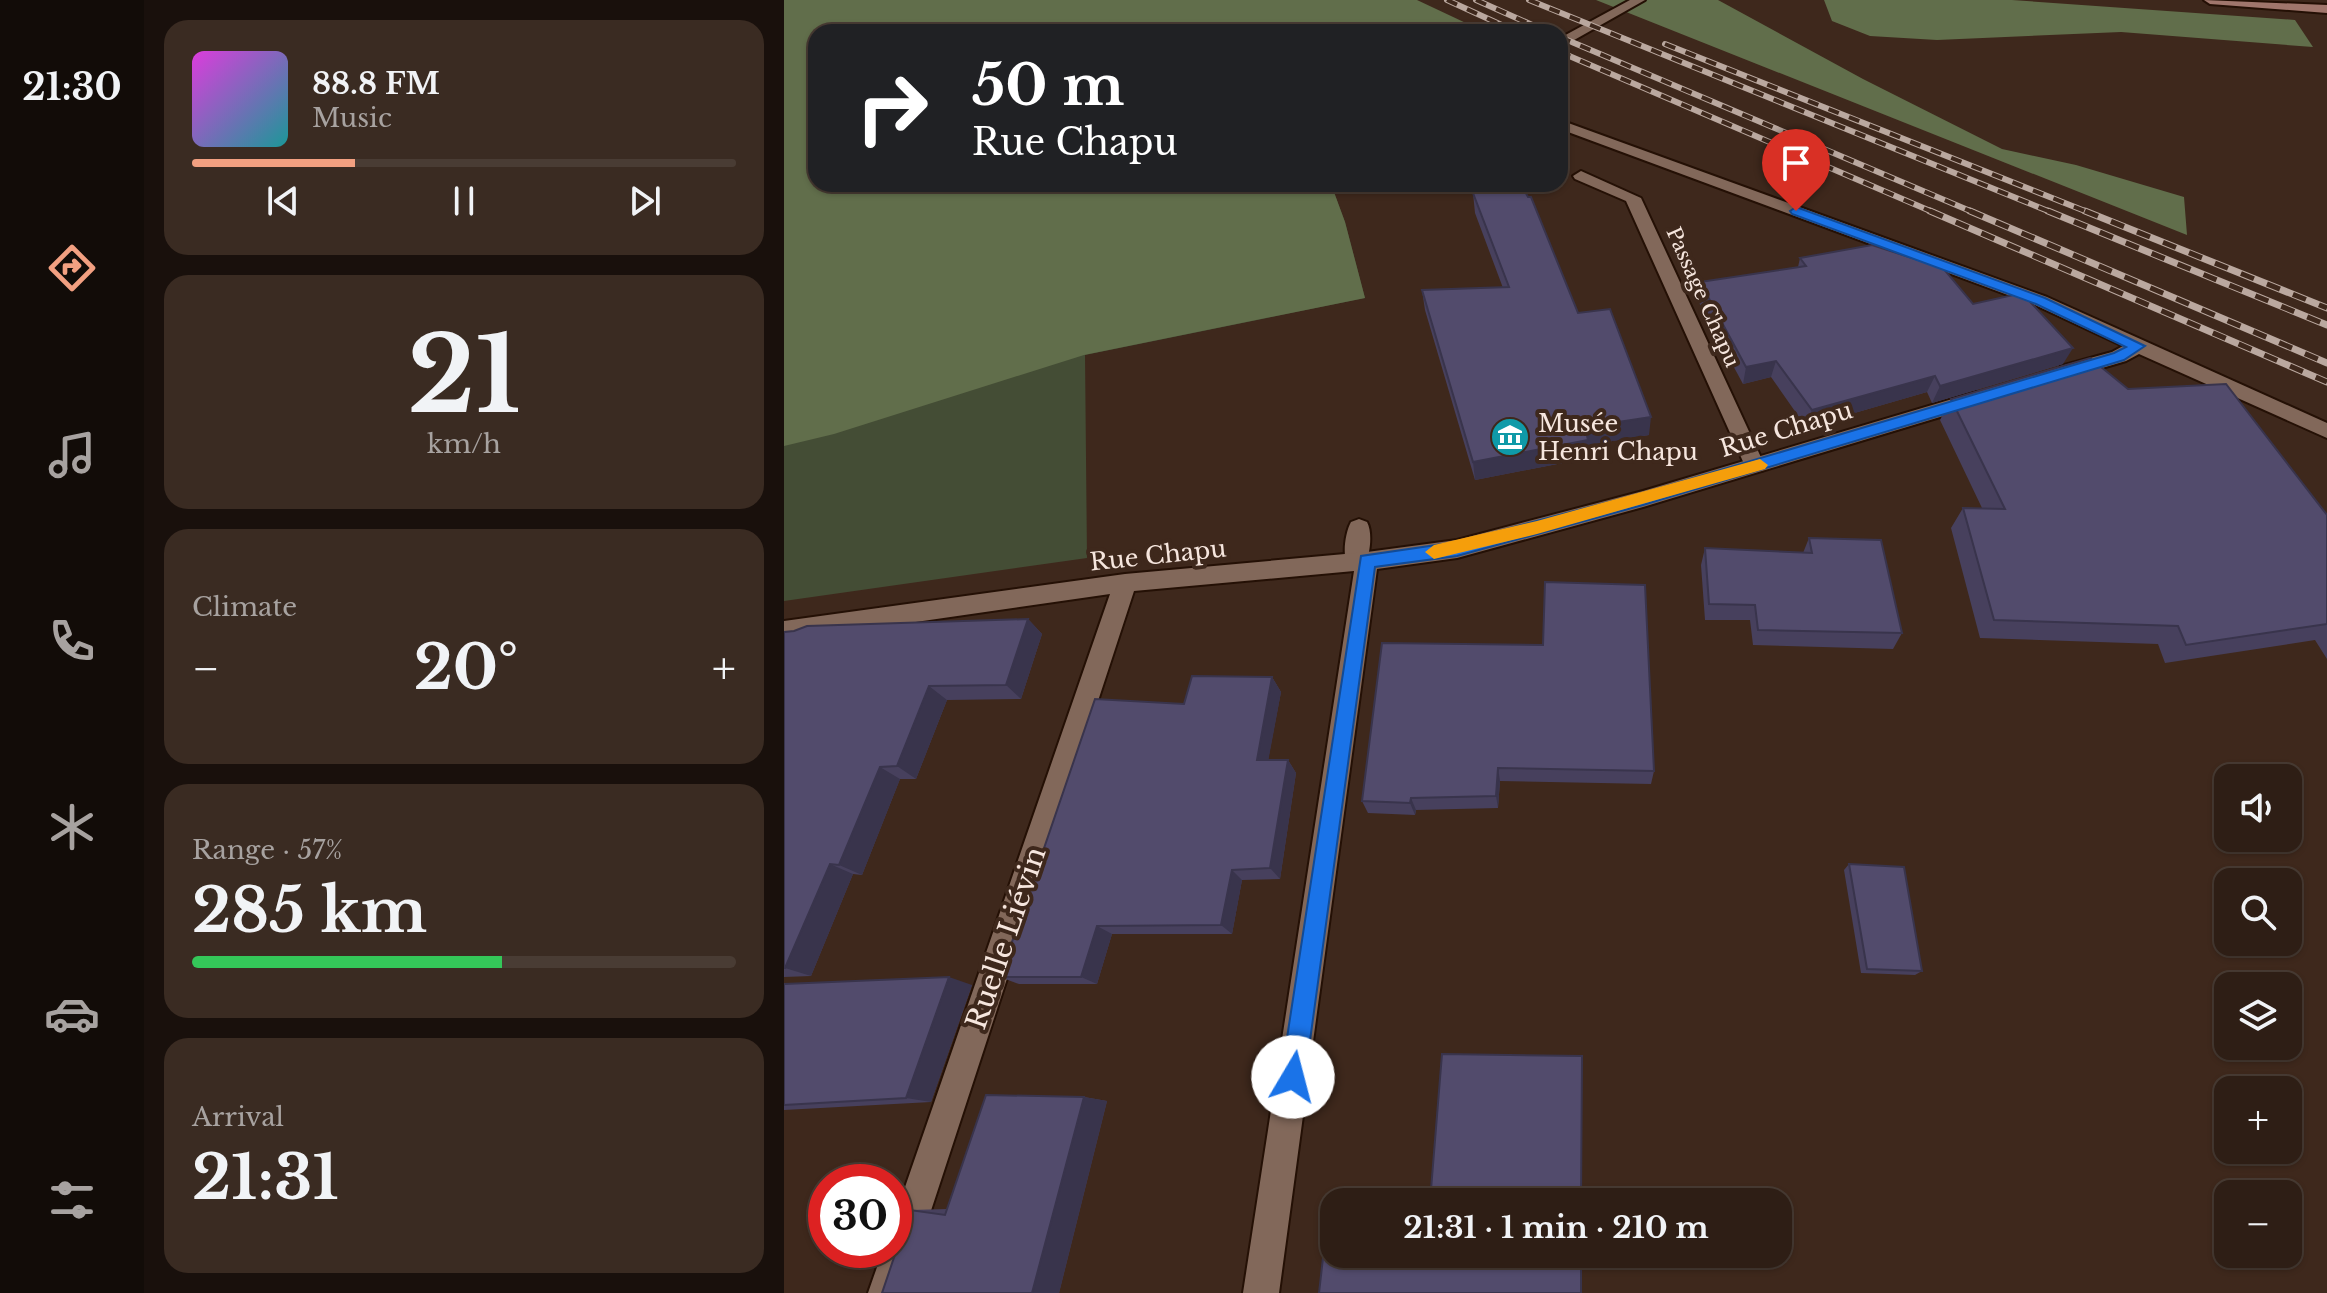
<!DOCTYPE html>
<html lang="en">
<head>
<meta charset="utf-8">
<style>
	body { margin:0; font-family:"Libre Baskerville",serif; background:#3a2b22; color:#f1f3f6; height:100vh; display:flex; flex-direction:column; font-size:30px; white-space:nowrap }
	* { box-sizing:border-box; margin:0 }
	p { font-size:26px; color:#a7a2a0 }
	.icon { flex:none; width:44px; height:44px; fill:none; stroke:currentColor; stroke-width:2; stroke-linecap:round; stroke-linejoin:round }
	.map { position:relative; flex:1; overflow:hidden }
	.details { display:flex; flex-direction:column; gap:20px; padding:20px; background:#19100c; width:640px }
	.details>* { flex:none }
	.hud { position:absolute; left:24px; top:24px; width:760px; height:168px; border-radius:24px; box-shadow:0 2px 6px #0004,0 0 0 2px #493c34; background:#202124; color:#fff; overflow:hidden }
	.fabs { position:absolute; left:1430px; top:764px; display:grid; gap:16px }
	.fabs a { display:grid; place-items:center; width:88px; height:88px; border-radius:16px; background:#2e1e15; box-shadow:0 2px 6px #0004,0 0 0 2px #493c34; font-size:40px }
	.speed { position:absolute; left:24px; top:1164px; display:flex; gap:16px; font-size:40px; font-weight:700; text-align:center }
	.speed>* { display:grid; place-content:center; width:104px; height:104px; border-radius:50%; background:#2e1e15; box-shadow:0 2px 6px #0004,0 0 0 2px #493c34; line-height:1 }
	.speed .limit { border:12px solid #d22; background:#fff; color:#111 }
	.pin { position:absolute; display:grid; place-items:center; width:68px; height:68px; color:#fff; margin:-82px -34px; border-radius:50% 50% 50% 0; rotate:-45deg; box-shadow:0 0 8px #0007 }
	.pin .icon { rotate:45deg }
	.me { position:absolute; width:88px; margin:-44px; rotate:8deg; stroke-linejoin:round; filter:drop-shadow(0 0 6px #0008) }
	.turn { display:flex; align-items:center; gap:28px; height:168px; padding:0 32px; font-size:36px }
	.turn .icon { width:104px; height:104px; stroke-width:2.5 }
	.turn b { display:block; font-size:56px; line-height:68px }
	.big { font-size:60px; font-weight:700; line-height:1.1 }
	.details .widget { flex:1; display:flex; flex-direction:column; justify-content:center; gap:12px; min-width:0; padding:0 28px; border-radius:24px; background:#3a2b22 }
	.details .dial { align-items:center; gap:0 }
	.dial b { font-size:104px; line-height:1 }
	.song { display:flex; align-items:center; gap:24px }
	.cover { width:96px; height:96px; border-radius:12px; background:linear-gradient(135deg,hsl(300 70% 55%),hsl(180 70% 35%)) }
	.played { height:8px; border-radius:4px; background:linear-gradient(90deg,#f2a081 30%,#493c34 30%) }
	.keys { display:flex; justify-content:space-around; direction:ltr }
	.heat { display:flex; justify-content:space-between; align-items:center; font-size:44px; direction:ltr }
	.charge { height:12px; border-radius:6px; background:linear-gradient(90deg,#34c759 57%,#493c34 0) }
	.trip { position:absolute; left:536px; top:1188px; width:472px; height:80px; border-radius:24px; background:#2e1e15; box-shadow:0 2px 6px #0004,0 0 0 2px #493c34; font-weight:700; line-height:80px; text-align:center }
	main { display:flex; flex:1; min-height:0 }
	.tab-bar { display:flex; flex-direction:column; width:144px; justify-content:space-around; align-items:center; background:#120c08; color:#a7a2a0 }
	.tab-bar .icon { width:56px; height:56px }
	.tab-bar .on { color:#f2a081 }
	.tab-bar b { font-size:36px; color:#f1f3f6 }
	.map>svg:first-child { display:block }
</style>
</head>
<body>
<main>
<nav class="tab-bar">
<b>21:30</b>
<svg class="icon on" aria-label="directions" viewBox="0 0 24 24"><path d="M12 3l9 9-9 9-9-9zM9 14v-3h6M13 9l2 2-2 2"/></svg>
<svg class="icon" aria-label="music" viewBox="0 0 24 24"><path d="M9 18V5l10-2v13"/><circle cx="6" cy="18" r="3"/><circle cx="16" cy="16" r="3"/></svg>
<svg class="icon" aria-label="phone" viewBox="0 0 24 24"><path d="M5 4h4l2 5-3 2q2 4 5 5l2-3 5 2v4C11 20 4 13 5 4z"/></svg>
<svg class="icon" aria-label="climate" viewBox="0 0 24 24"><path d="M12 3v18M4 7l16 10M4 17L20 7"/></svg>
<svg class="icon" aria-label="car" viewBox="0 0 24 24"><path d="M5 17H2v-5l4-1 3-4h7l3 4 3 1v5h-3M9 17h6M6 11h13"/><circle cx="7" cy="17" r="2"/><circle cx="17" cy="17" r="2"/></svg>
<svg class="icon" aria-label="filters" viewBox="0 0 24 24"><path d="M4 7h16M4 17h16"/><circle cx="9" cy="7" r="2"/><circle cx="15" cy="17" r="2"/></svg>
</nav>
<section class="details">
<div class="widget">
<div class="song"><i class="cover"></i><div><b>88.8 FM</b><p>Music</p></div></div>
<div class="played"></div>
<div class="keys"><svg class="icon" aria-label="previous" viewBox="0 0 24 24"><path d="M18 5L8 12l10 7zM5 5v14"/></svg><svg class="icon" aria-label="pause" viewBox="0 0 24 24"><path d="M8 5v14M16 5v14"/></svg><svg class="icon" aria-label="next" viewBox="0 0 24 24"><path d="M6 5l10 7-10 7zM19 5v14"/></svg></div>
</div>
<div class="widget dial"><b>21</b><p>km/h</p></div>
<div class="widget"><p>Climate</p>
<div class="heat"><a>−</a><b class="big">20°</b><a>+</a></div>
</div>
<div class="widget"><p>Range · 57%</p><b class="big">285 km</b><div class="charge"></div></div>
<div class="widget"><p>Arrival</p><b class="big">21:31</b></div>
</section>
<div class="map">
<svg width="1543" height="1293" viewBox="0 0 1543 1293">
	<rect width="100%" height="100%" fill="#3e281c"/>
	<path fill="#444d35" d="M 0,0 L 32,32 L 32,184 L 547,184 L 561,222 L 581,298 L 301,355 L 303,558 L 0,601 Z"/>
	<path fill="#616e4b" d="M 0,0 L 633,0 L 701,32 L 32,32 L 32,184 L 547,184 L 561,222 L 581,298 L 300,355 L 50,434 L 0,446 Z
		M 812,0 L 934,0 L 1079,79 L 1218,149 L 1292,165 L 1400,197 L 1403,235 Z
		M 1040,0 L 1228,0 L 1511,20 L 1529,47 L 1337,32 L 1153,40 L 1086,36 L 1048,21 Z"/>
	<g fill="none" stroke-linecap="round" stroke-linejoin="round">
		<defs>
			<path id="lane" d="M 797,171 L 857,198 L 981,466 L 978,471 L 964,471 L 961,466 L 842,201 L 791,179 L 789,176 Z
				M 575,519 L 583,522 C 589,533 586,556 580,567 L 572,570 L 564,567 C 558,556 561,533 567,522 Z"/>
			<path id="street" d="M 846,0 L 861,0 L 776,48 L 776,38 Z
				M 776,120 L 1263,297 L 1543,423 L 1543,438 L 1355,354 L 1342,361 L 1284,378 L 1277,376 L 1274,371 L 1277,366 L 1328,352 L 1339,346 L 1251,305 L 776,129 Z
				M 1192,392 L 1199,394 L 1202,399 L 1199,404 L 859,507 L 673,558 L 593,569 L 495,1293 L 459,1293 L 570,571 L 350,591 L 120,1293 L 84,1293 L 99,1250 L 110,1250 L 110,1219 L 326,594 L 0,641 L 0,621 L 341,574 L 583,552 L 673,540 L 859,491 Z"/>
			<path id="secondary" d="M 1420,0 L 1543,5 L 1543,13 L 1426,4 Z"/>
		</defs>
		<use href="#lane" stroke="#241005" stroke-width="4"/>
		<use href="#street" stroke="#241005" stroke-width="4"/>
		<use href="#secondary" stroke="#241005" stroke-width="4"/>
		<use href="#lane" fill="#82685a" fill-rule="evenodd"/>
		<use href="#street" fill="#82685a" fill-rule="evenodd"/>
		<use href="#secondary" fill="#a0766c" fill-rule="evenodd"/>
		<defs>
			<path id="rail-far1" d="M 663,0 L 733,32
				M 692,0 L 764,32
				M 745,0 L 1269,213
				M 776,37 L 1191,213
				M 881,44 L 1306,213
				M 776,52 L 1151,213"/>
			<path id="rail" d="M 1146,211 L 1543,382
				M 1186,211 L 1543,363
				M 1264,211 L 1543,325
				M 1301,211 L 1543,308"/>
		</defs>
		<use href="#rail-far1" stroke="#baa89f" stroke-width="6"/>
		<use href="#rail" stroke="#baa89f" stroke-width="7"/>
		<use href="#rail-far1" stroke="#3e281c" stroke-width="4" stroke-dasharray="11" stroke-linecap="butt"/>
		<use href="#rail" stroke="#3e281c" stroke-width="5" stroke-dasharray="14" stroke-linecap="butt"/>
	</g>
	<path fill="#47405d" d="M 689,193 L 794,313 L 865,435 L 804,445 L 804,458 L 691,480 L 641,310 L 638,290 L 719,288 L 691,213 Z
		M 1016,258 L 1189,304 L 1279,364 L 1148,403 L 1143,392 L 1022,427 L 987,377 L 959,384 L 913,299 L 916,282 L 1014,267 Z
		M 1344,389 L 1543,515 L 1543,659 L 1531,640 L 1381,663 L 1374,644 L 1196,638 L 1167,528 L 1179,508 L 1198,508 L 1156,420 L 1167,399 Z
		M 1025,538 L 1118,633 L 1109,649 L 969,645 L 966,620 L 921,620 L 917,565 L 921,548 L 1019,553 Z
		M 244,619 L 258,634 L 237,699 L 163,700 L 132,779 L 116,779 L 78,875 L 69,874 L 27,976 L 0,977 L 0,632 Z
		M 598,643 L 870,771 L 867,784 L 716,781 L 714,808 L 632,810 L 631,815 L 584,813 L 578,801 Z
		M 488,677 L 497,692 L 484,760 L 504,760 L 512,773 L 496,879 L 458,880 L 448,934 L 328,934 L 313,984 L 235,984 L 216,977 L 400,704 Z
		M 1065,864 L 1138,971 L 1131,975 L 1077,973 L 1060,870 Z
		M 0,984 L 188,985 L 147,1102 L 0,1110 Z
		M 300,1097 L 323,1101 L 275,1293 L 98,1293 L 126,1210 L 163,1209 Z"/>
	<path fill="#39344c" d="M 1289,348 L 1279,364 L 1148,403 L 1156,386 Z
		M 992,361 L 987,377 L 959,384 L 962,367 Z
		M 1151,376 L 1143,392 L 1022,427 L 1028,410 Z
		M 867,417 L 865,435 L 804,445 L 804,458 L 691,480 L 689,462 L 801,427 Z
		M 244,619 L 258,634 L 237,699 L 222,685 Z
		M 488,677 L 497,692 L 482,773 L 473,760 Z
		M 145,686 L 163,700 L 132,779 L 113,766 Z
		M 504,760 L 512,773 L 496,879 L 486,868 Z
		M 96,767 L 116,779 L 78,875 L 55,865 Z
		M 714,768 L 716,781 L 714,808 L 712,796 Z
		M 627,798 L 632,810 L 631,815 L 626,803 Z
		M 46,864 L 69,874 L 27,976 L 1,968 Z
		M 448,870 L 458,880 L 448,934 L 437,925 Z
		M 313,926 L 328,934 L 313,984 L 297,977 Z
		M 165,977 L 188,985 L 147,1102 L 122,1098 Z
		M 300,1097 L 323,1101 L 275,1293 L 248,1293 Z"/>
	<path fill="#524b6c" stroke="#39344c" stroke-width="2" d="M 738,186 L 744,197 L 747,197 L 794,313 L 826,309 L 867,417 L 801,427 L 804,440 L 689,462 L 638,290 L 725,287 L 689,193 Z
		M 1088,245 L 1159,268 L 1189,304 L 1238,293 L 1289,348 L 1156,386 L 1151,376 L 1028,410 L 992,361 L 962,367 L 916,282 L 1022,266 L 1016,258 Z
		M 1306,358 L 1344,389 L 1442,384 L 1543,515 L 1543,624 L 1402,645 L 1394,626 L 1210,620 L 1179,508 L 1221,509 L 1167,399 Z
		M 1025,538 L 1097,540 L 1118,633 L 974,630 L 971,605 L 925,604 L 921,548 L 1028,553 Z
		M 761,582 L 861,585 L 870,771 L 714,768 L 712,796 L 627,798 L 626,803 L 578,801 L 598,643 L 759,645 Z
		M 244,619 L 222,685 L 145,686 L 113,766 L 96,767 L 55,865 L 46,864 L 1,968 L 0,968 L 0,632 L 10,631 L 23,626 Z
		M 408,676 L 488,677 L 473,760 L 504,760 L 486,868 L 448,870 L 437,925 L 313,926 L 297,977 L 216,977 L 311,699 L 400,704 Z
		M 1065,864 L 1120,867 L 1138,971 L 1083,969 Z
		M 165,977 L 122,1098 L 0,1105 L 0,984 Z
		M 658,1054 L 798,1056 L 797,1202 L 646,1202 Z
		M 202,1095 L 300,1097 L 248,1293 L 98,1293 L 126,1210 L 161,1215 Z
		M 544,1214 L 550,1214 L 550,1254 L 797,1254 L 797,1293 L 535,1293 Z"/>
	<path fill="#1a73e8" stroke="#114b97" stroke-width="2" d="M 1012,207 L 1261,298 L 1361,346 L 1340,360 L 859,505 L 673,556 L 591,567 L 521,1077 L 517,1085 L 509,1089 L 500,1085 L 497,1077 L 577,556 L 673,542 L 859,493 L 1330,353 L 1342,347 L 1252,304 L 1008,214 L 1006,211 Z"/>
	<path fill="#f59e0b" d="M 976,459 L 984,465 L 981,469 L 753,534 L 650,559 L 641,552 L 650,545 L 753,521 Z"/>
	<defs>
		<symbol id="museum-disc" viewBox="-11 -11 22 22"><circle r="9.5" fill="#0f9aa8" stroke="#3e281c"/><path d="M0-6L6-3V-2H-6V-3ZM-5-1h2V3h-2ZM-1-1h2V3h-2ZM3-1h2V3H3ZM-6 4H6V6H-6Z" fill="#fff"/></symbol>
	</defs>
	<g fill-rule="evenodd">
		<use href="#museum-disc" x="704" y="415" width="44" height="44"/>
	</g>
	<g text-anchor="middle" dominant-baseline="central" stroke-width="8" stroke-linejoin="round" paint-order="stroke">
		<g font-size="20" fill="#f6e6de" stroke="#3e281c">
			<text transform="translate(919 297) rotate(66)">Passage Chapu</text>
		</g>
		<g font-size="24" fill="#f6e6de" stroke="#3e281c" text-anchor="start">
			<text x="754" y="423">Musée<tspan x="754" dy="28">Henri Chapu</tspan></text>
		</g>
		<g font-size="24" fill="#f6e6de" stroke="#3e281c">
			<text transform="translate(1002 429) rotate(-17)">Rue Chapu</text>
			<text transform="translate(374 555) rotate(-6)">Rue Chapu</text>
		</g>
		<g font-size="28" fill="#f6e6de" stroke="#3e281c">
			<text transform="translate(222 938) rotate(-71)">Ruelle Liévin</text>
		</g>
	</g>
</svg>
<div class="fabs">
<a><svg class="icon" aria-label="sound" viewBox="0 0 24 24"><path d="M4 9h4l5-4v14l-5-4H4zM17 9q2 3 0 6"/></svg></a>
<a><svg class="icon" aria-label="search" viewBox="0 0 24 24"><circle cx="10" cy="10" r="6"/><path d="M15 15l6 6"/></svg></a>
<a><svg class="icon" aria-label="layers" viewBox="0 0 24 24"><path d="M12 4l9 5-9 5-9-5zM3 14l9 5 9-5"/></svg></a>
<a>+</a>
<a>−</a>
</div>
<div class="speed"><div class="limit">30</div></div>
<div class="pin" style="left:1012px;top:211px;background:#d93025"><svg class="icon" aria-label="arrive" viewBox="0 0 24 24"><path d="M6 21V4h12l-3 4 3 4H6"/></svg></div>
<svg class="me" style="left:509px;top:1077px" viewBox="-20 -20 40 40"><circle r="19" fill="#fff"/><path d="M0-13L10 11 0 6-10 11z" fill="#1a73e8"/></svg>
<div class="trip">21:31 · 1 min · 210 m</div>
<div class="hud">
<div class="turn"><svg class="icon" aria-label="right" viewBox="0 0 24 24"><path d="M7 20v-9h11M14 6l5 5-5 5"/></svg><div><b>50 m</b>Rue Chapu</div></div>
</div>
</div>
</main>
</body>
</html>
